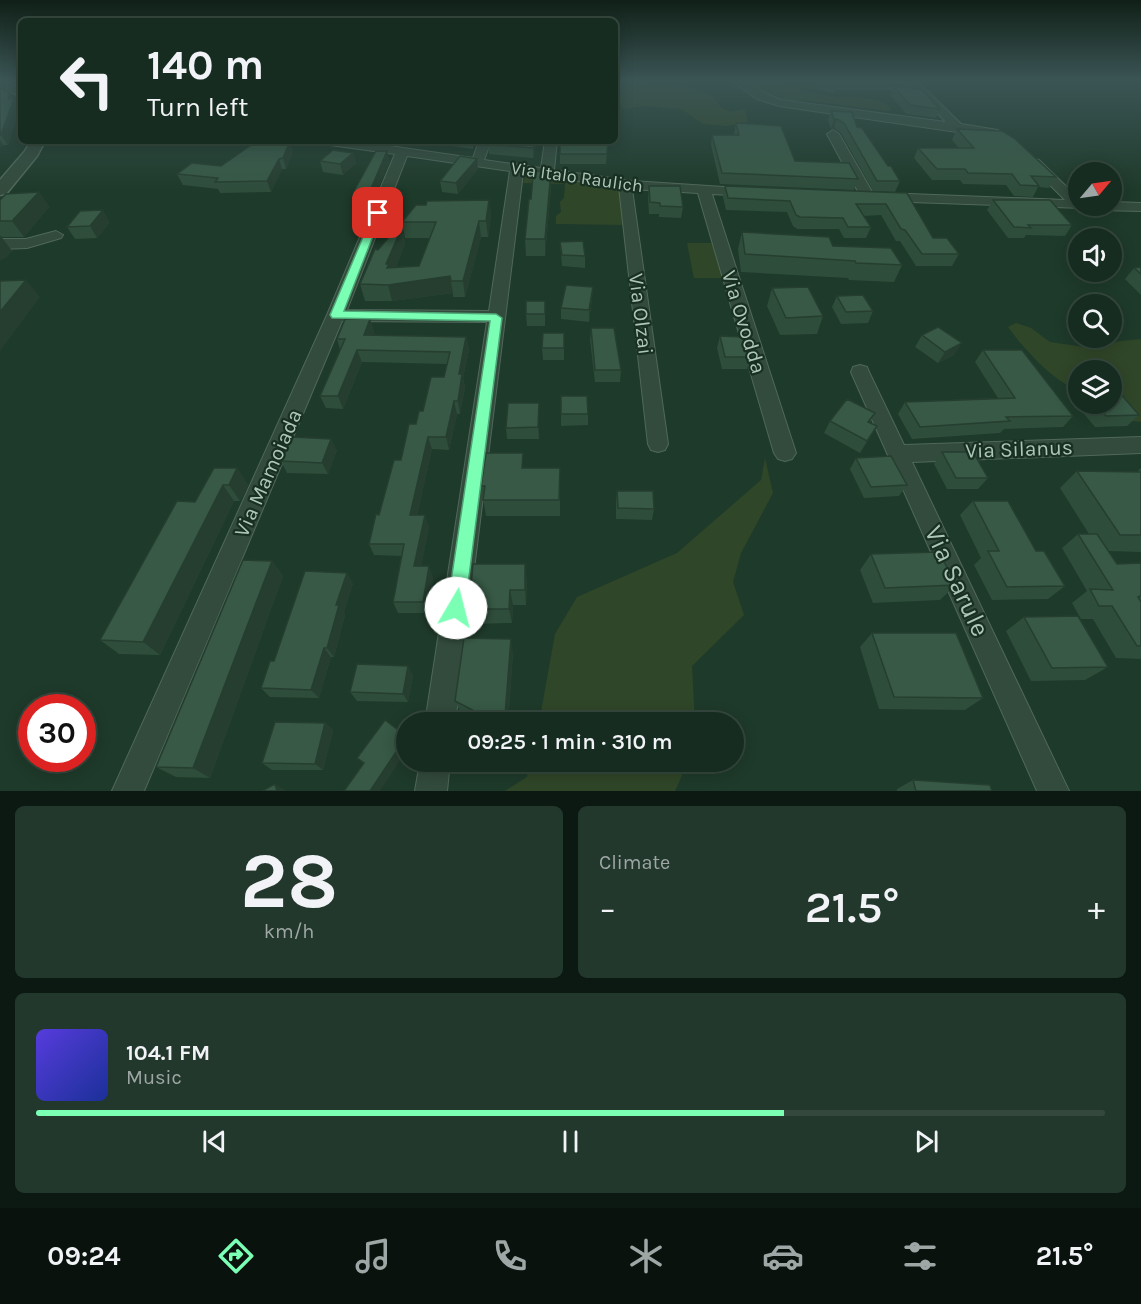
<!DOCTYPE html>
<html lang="en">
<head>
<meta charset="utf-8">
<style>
	body { margin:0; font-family:Karla,sans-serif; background:#23382d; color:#f1f3f6; height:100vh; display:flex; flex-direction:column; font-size:22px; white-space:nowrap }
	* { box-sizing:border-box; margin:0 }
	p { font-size:20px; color:#9ea7a5 }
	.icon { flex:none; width:33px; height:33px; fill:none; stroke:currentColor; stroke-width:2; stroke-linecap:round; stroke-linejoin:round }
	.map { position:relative; height:791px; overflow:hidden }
	.panel { display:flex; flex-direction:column; gap:15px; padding:15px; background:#0c1812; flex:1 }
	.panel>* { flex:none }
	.top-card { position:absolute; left:18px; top:18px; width:600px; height:126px; border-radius:9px; box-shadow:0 3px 15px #0003,0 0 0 2px #35483e; background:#162c20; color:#f1f3f6; overflow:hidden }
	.needle { width:39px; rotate:61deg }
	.fabs { position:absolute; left:1068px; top:162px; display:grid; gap:12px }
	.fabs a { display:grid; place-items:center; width:54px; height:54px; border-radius:50%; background:#162c20; box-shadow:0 3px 15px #0003,0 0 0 2px #35483e; font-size:30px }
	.speed { position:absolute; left:18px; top:694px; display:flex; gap:12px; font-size:30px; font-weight:700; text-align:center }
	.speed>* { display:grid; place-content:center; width:78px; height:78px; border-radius:50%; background:#162c20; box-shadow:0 3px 15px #0003,0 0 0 2px #35483e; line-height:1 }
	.speed .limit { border:9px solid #d22; background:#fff; color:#111 }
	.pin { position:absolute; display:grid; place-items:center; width:51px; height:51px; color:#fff; margin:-26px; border-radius:12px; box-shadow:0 3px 9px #0006 }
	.me { position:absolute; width:66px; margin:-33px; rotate:8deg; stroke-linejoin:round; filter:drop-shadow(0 0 4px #0008) }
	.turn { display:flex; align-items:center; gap:21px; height:126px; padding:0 30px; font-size:27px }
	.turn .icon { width:78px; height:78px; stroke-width:2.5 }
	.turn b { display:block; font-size:42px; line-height:51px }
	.big { font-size:45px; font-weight:600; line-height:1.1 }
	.panel .tile { flex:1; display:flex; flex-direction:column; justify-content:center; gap:9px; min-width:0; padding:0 21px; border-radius:9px; background:#23382d }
	.panel .dial { align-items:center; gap:0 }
	.dial b { font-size:78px; line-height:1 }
	.song { display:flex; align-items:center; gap:18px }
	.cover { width:72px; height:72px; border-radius:9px; background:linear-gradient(135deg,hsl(250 70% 55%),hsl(230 70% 35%)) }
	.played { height:6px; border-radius:3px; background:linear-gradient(90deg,#7affb5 70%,#35483e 70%) }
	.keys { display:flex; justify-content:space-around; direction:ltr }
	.heat { display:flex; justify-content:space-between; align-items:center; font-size:33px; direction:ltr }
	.panel .tiles { flex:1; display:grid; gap:15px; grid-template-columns:1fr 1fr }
	.tile:last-child { grid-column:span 2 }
	.trip { position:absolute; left:396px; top:712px; width:348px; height:60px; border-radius:30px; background:#162c20; box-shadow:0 3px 15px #0003,0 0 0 2px #35483e; font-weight:600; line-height:60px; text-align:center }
	.tab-bar { display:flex; height:96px; justify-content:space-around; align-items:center; background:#09120d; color:#9ea7a5 }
	.tab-bar .icon { width:42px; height:42px }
	.tab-bar .active { color:#7affb5 }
	.tab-bar b { font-size:27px; color:#f1f3f6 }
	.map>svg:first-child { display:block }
</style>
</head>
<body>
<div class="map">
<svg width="1141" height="791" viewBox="0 0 1141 791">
	<rect width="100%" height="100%" fill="#1e3a2a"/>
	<path fill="#304628" d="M 615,80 L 693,88 L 711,95 L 722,108 L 731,112 L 745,109 L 748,122 L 727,126 L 703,124 L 681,109 L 644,106 L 623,109 L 615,98 Z
		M 739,80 L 782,80 L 788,85 L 823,84 L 827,88 L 800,89 C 811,92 822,95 832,97 C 850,100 878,94 891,109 L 887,111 L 804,100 L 790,102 L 775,100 L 759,93 Z
		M 526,174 L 622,186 L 627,225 L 556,224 L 556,216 L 561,212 L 560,202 L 564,198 L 565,184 L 523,183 Z
		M 687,243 L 715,243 L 725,278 L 694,278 Z
		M 1016,323 L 1031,328 L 1050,342 L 1091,348 L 1121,341 L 1141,339 L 1141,422 L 1132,421 L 1112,404 L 1112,370 L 1078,370 L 1078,390 C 1053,381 1024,349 1008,327 Z
		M 765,458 L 773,493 L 741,553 L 733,582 L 744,615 L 692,666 L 695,723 L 539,723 L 555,634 L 577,597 L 677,553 L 761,480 Z
		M 530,762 L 688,762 L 675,791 L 505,791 L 527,777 Z"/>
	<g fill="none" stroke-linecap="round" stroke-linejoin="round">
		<defs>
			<path id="minor" d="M 730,80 C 748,80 763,94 781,100 L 946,122 L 913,89 L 827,88 L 822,85 L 827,82 L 916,83 L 920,84 L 961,124 L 998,130 L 1004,134 L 998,138 L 779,106 L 757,99 Z
				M 833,130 L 839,134 L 875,197 L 873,200 L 863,200 L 861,197 L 827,134 Z
				M 324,141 L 355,141 L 473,158 L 479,141 L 491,141 L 484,160 L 541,168 L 545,141 L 557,141 L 554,170 L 632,181 L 754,189 L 756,192 L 749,196 L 712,194 L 796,453 L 792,459 L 785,461 L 778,459 L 774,453 L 698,193 L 632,189 L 668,444 L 665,450 L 658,452 L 651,450 L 648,444 L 619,187 L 523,173 L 455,723 L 425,723 L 487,322 L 342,321 L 144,791 L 112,791 L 327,315 L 395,154 L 330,145 ZM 407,156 L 510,171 L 489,311 L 347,310 Z
				M 1035,159 L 1039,160 L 1078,198 L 1078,206 L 1085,206 L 1083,208 L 883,201 L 876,197 L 883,193 L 1065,200 L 1031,166 L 1029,163 Z
				M 1112,202 L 1141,203 L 1141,211 L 1098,210 L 1091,206 L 1112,206 Z
				M 56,231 L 63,235 L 61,238 L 27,248 L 0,249 L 0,239 L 26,239 Z
				M 860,365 L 867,367 L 869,372 L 904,445 L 1141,437 L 1141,453 L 912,462 L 1069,791 L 1037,791 L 851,372 L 853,367 Z
				M 420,762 L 450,762 L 447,791 L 415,791 Z"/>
			<path id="tertiary" d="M 0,80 L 21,88 L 21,96 L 0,88 Z
				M 31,141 L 45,141 L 37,156 L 6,194 L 0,195 L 0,180 L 25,151 Z"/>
		</defs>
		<use href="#minor" stroke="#50685a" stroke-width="2"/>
		<use href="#tertiary" stroke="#50685a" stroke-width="3"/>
		<use href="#minor" fill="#324b3c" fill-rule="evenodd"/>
		<use href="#tertiary" fill="#324b3c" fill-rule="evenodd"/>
	</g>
	<path fill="#2f4d3b" d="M 823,82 L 827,85 L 837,85 L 836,90 L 833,93 L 815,89 L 817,84 Z
		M 893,86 L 940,109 L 936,118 L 906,114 L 890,95 Z
		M 0,88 L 10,93 L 20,107 L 8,145 L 3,145 L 0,147 Z
		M 831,111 L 857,127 L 900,181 L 895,192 L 873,191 L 841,133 L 834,128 L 831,129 L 828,120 Z
		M 736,123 L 795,161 L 858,179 L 854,190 L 720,184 L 711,145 L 712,135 L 734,135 Z
		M 957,129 L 1056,177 L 1049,188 L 1038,187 L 1033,197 L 1014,196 L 1006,185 L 963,184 L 960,180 L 932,180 L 914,158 L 918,148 L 959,148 L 952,140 Z
		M 423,141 L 477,141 L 473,149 L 423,142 Z
		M 537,141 L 533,158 L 489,154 L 488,144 Z
		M 560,141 L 608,141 L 606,164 L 560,164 Z
		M 293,151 L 286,169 L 282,169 L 271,192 L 220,193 L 218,189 L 183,185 L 177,174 Z
		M 353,153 L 356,163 L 343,175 L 323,172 L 320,161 Z
		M 390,161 L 372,202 L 357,202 L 354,191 Z
		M 478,169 L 458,194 L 442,192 L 440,181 Z
		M 649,186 L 683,207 L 681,218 L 659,217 L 659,214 L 649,214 L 648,197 Z
		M 725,186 L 907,193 L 933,238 L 959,254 L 952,266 L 916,266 L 900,241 L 896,241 L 881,215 L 864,216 L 871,227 L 866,238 L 844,238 L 839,229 L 797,229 L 793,226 L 787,212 L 726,210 L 723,197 Z
		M 551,188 L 545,256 L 526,256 L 525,239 L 531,199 Z
		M 39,192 L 49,207 L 24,237 L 1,237 L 12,251 L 6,257 L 0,260 L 0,200 Z
		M 489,200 L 491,216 L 488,237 L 481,237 L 465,297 L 453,297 L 453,293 L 392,301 L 365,301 L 360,284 L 378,250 L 402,227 L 405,243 L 396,267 L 419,266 L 430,238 L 405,238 L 402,222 L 426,205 Z
		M 993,200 L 1072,225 L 1065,236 L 1026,235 L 1024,238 L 1008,238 L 987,210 Z
		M 110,222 L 97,238 L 75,239 L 67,227 Z
		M 742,232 L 833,246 L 902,265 L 894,282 L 849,280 L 848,278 L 741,272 L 738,249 Z
		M 560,242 L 585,256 L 585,268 L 562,266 Z
		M 1141,267 L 1141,295 L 1125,279 L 1134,268 Z
		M 593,287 L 592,299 L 589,322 L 561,319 L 561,308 Z
		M 772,288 L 823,316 L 817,334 L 780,335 L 767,306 Z
		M 837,296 L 873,311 L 868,323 L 841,324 L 832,307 Z
		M 545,301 L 545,326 L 527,326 L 526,314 Z
		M 370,319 L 374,332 L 373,335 L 466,337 L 469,350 L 463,378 L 465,387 L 460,414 L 457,414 L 449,450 L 432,449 L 417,515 L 429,527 L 421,566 L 433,578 L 428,613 L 398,613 L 393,602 L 402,556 L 374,555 L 369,544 L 416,424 L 444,377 L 447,364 L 362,362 L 343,409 L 326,408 L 320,396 L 340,350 L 337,339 Z
		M 591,328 L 621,370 L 620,382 L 595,382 L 590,340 Z
		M 564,333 L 564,360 L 543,360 L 542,348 Z
		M 922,335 L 954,355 L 938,363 L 915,347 Z
		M 720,336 L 751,357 L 747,369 L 722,369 L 717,348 Z
		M 983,350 L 1073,416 L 1063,427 L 1004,429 L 1000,433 L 912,439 L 898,414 L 905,402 L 998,398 L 975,362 Z
		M 1078,386 L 1078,404 L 1112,404 L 1139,415 L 1127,426 L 1095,427 L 1069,396 Z
		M 561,396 L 588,414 L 588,425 L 561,426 Z
		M 875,413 L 870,422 L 877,426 L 870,438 L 860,453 L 824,433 L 830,421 Z
		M 539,415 L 539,439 L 507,439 L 506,428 Z
		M 337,450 L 328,474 L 287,473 L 281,461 Z
		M 942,452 L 988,478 L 978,489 L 947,489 L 934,464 Z
		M 856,458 L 907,485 L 899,496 L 864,498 L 850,469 Z
		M 237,468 L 248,485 L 240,501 L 234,501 L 160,655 L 119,654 L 100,640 L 195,502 Z
		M 560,468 L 560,516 L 486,516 L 481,486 Z
		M 1141,468 L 1141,552 L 1108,551 L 1117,564 L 1141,563 L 1141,659 L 1116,658 L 1093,619 L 1081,619 L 1072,603 L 1087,591 L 1062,548 L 1078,534 L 1089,534 L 1060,488 L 1077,471 L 1137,472 Z
		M 617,491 L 654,509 L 652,520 L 616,519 L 616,502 Z
		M 973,501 L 1036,551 L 1065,586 L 1048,599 L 992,600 L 974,565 L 981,558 L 960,515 Z
		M 871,554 L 956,585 L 940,600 L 873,603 L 860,570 Z
		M 272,561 L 283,576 L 210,778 L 176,777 L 156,767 Z
		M 527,579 L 526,605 L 513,605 L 512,623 L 473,624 L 469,609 Z
		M 353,583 L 344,612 L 345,615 L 334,657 L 331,657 L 319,698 L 270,697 L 261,688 L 274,661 Z
		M 1024,617 L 1108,667 L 1085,680 L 1031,681 L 1006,631 Z
		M 872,633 L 983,698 L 965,710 L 879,709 L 860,647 Z
		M 513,653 L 508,723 L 479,723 L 461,713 L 455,701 Z
		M 413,675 L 408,702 L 357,701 L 350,692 Z
		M 325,723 L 333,731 L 323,770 L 272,770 L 262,763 Z
		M 913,780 L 992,791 L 897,791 L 897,789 Z"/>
	<path fill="#263e30" d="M 823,80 L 843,80 L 823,82 Z
		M 10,93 L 20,107 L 8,145 L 1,135 L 8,99 Z
		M 834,119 L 837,119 L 834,128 L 831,129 Z
		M 0,140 L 3,145 L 0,147 Z
		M 290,141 L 293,151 L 286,169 L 283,158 Z
		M 473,141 L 477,141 L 473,149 Z
		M 535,141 L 537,141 L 533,158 L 533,148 Z
		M 387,151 L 390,161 L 372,202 L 370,191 Z
		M 353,153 L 356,163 L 343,175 L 340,164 Z
		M 279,159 L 282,169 L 271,192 L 267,181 Z
		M 477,159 L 478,169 L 458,194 L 456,183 Z
		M 551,171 L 551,188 L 545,256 L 545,239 Z
		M 39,192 L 49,207 L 24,237 L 12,221 Z
		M 489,200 L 491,216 L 488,237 L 486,221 Z
		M 103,210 L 110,222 L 97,238 L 90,226 Z
		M 479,221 L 481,237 L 465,297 L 463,281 Z
		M 402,227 L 405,243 L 392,277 L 450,276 L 453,293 L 392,301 L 388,285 L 386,264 Z
		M 0,235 L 12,251 L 6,257 L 0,260 Z
		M 26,280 L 40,297 L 0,351 L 0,312 Z
		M 593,287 L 592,299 L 589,322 L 589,310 Z
		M 370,319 L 374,332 L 368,348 L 364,335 Z
		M 466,337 L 469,350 L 463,378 L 465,387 L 460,414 L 458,401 L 459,374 Z
		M 962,343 L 954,355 L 938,363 L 945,352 Z
		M 357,350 L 362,362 L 343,409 L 338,396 Z
		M 454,401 L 457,414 L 449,450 L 446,437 Z
		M 539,403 L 539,439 L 538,427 Z
		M 877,426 L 870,438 L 860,453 L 867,441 Z
		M 428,437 L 432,449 L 415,527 L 410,515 Z
		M 331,439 L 337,450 L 328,474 L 322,463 Z
		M 237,468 L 248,485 L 240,501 L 229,485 Z
		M 223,485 L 234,501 L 160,655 L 143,642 Z
		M 425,515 L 429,527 L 419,578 L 414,566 Z
		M 272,561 L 283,576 L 210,778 L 193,768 Z
		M 525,564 L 527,579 L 526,605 L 525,590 Z
		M 429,566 L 433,578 L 428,613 L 423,602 Z
		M 347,573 L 353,583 L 344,612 L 345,615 L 334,657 L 327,648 L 336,605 Z
		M 510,590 L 513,605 L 512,623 L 509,609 Z
		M 511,639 L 513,653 L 508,723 L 507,723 L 505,715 Z
		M 324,648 L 331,657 L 319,698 L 311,690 Z
		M 408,666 L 413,675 L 408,702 L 403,694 Z
		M 325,723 L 333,731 L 323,770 L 315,764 Z
		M 406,737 L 406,752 L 380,791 L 370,791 Z
		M 275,784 L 285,790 L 285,791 L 277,791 Z"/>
	<path fill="#375945" stroke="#263e30" stroke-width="1.5" d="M 821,80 L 827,85 L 837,85 L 834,88 L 817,84 Z
		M 893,86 L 921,89 L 940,109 L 910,105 Z
		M 0,88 L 10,93 L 8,99 L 14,98 L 1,135 L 0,135 Z
		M 831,111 L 852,112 L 857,127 L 862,128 L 888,166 L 891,166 L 900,181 L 877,181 L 844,123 L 837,119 L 834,119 Z
		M 736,123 L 781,126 L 795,161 L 849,163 L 858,179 L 722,173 L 712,135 L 739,135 Z
		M 957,129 L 1002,131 L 1014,138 L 1056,177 L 1031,176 L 1039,186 L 1020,185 L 1012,174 L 968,173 L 965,169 L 937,169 L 918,148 L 974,148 Z
		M 257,141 L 290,141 L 283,158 L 279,159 L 267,181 L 215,182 L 218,178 L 177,174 L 192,163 L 221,166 Z
		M 489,141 L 535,141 L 533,148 L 488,144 Z
		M 560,141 L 608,141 L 607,154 L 560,154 Z
		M 333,150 L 353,153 L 340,164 L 320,161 Z
		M 376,151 L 387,151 L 370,191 L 354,191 Z
		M 460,156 L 477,159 L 456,183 L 440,181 Z
		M 536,171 L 551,171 L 545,239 L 525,239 L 529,199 L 531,199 L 533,176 L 535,176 Z
		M 649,186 L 680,186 L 683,207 L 660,206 L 660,203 L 650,202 Z
		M 725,186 L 907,193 L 933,238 L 947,238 L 959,254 L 922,254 L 905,230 L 901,229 L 886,204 L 856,204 L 871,227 L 848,227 L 843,218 L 800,217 L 796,215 L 790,201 L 728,198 Z
		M 39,192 L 12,221 L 0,221 L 0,200 L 6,194 Z
		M 489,200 L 486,221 L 479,221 L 463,281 L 451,281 L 450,276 L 388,285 L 360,284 L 375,249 L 378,250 L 399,225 L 402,227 L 386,264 L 389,264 L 387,268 L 419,266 L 436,222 L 402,222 L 416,205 L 426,205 L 427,201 Z
		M 993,200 L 1050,200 L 1072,225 L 1028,225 L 1031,228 L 1014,227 Z
		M 103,210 L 90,226 L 67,227 L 80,211 Z
		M 742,232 L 829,237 L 833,246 L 891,248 L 902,265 L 856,263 L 855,261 L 745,254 Z
		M 583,241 L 585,256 L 562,255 L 560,242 Z
		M 1141,267 L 1141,274 L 1134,268 Z
		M 26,280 L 0,312 L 0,281 Z
		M 566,285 L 593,287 L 589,310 L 561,308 Z
		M 808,287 L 823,316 L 786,318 L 772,288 Z
		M 863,295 L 873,311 L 846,312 L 837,296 Z
		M 526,301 L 545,301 L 545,314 L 526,314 Z
		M 345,319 L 370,319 L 364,335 L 466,337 L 459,374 L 462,374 L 458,401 L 454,401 L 446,437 L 428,437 L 410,515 L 425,515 L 414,566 L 429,566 L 423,602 L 393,602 L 404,544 L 369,544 L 376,514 L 379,515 L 394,460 L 401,460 L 409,424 L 416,424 L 419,411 L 423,411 L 431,377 L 444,377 L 450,352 L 357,350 L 338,396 L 320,396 L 345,339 L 337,339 Z
		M 938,327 L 962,343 L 945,352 L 922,335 Z
		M 591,328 L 614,328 L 621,370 L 595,370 Z
		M 543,333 L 564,333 L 564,348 L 542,348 Z
		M 720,336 L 744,337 L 751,357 L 725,357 Z
		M 983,350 L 1022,350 L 1073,416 L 1006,417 L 1010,421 L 920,427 L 905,402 L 1015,398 Z
		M 1112,384 L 1139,415 L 1106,416 L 1096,404 L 1112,404 Z
		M 561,396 L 587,396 L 588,414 L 561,414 Z
		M 847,399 L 875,413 L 868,422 L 877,426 L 867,441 L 830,421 Z
		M 508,403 L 539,403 L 538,427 L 506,428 Z
		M 292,437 L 331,439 L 322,463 L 281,461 Z
		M 942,452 L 973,452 L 988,478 L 956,478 Z
		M 486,453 L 523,453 L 522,468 L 560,468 L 559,500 L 483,500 L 485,486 L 481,486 Z
		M 891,456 L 907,485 L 871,487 L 856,458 Z
		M 214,468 L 237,468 L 229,485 L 223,485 L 143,642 L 100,640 L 177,501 L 195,502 Z
		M 1077,471 L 1141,472 L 1141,535 L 1120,535 Z
		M 617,491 L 653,491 L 654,509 L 618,508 Z
		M 973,501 L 1008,501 L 1036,551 L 1044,551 L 1065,586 L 1007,587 L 988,551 L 999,551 Z
		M 1078,534 L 1097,534 L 1117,564 L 1141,563 L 1141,596 L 1138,597 L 1141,602 L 1141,646 L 1137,646 L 1112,606 L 1099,606 L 1090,589 L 1113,590 Z
		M 939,552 L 956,585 L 885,588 L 871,554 Z
		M 243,560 L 272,561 L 193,768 L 156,767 Z
		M 473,564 L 525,564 L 525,590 L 510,590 L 509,609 L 469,609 Z
		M 305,571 L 347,573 L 336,605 L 339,605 L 327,648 L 324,648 L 311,690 L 261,688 L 270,661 L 274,661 Z
		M 1078,616 L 1108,667 L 1052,668 L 1024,617 Z
		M 872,633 L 956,633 L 983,698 L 894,697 Z
		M 464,638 L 511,639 L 505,715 L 480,714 L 455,701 Z
		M 357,664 L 408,666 L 403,694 L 350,692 Z
		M 385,720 L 406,736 L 406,737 L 370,791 L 344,791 L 364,763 L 357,758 Z
		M 275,722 L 325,723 L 315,764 L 262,763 Z
		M 913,780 L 990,785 L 992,791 L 916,791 Z
		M 275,784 L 277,791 L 262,791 Z"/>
	<linearGradient id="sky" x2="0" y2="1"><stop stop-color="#102017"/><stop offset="0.42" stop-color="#3b5555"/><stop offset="1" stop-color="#3b5555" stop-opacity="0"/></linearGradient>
	<rect width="1141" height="191" fill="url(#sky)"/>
	<path fill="#7affb5" stroke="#4fa676" stroke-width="1.5" d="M 374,211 L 382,213 L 344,311 L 496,314 L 502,318 L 465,608 L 462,614 L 456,617 L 450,614 L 447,608 L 490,321 L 332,318 L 330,315 Z"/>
	<g text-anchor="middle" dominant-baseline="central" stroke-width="4.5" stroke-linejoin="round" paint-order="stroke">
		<g font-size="18" fill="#acc7b8" stroke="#182f21">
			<text transform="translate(577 177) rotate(8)">Via Italo Raulich</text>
		</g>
		<g font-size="21" fill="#acc7b8" stroke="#182f21">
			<text transform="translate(641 314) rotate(83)">Via Olzai</text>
			<text transform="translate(744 322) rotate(73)">Via Ovodda</text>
			<text transform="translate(1019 449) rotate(-2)">Via Silanus</text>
			<text transform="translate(268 473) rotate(-66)">Via Mamoiada</text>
		</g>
		<g font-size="26" fill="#acc7b8" stroke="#182f21">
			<text transform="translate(957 581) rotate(65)">Via Sarule</text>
		</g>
	</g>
</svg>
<div class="fabs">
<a><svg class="needle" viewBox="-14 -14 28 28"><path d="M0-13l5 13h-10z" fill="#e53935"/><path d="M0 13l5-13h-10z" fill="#9ea7a5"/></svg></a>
<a><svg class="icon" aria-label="sound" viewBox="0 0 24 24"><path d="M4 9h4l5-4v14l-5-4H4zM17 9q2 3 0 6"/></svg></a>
<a><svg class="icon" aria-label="search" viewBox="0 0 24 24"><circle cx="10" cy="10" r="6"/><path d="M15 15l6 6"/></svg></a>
<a><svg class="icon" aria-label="layers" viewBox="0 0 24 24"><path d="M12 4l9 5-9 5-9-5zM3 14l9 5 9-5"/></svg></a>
</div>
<div class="speed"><div class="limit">30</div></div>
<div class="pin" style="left:378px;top:213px;background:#d93025"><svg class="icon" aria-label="arrive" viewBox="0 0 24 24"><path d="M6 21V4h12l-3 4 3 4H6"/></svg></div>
<svg class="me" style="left:456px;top:608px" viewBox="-20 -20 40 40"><circle r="19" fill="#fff"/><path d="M0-13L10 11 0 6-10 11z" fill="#7affb5"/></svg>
<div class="trip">09:25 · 1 min · 310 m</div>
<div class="top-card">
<div class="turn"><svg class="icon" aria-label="left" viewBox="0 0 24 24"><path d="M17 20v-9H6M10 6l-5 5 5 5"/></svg><div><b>140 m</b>Turn left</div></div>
</div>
</div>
<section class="panel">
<div class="tiles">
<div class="tile dial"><b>28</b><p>km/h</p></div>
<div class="tile"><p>Climate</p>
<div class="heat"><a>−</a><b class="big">21.5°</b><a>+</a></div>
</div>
<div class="tile">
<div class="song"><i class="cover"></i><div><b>104.1 FM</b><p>Music</p></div></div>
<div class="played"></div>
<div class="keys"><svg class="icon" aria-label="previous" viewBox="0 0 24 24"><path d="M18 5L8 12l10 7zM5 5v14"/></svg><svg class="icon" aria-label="pause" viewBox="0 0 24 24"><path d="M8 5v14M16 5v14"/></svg><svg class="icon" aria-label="next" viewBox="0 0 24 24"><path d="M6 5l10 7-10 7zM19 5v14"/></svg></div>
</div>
</div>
</section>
<nav class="tab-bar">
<b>09:24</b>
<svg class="icon active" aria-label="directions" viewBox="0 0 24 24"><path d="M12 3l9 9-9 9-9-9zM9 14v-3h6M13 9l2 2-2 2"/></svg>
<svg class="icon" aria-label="music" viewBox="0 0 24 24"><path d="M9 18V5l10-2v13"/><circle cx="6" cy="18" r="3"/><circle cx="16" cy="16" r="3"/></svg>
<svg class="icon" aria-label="phone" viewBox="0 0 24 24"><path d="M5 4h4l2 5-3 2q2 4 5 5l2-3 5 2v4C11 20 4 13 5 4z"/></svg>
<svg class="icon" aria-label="climate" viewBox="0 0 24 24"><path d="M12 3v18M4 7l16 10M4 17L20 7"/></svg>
<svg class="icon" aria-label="car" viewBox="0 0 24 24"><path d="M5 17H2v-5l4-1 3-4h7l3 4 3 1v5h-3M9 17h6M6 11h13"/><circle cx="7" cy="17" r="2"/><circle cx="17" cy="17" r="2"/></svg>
<svg class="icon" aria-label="filters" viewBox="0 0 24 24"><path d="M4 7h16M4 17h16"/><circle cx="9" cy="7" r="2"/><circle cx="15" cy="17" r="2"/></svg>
<b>21.5°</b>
</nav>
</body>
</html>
